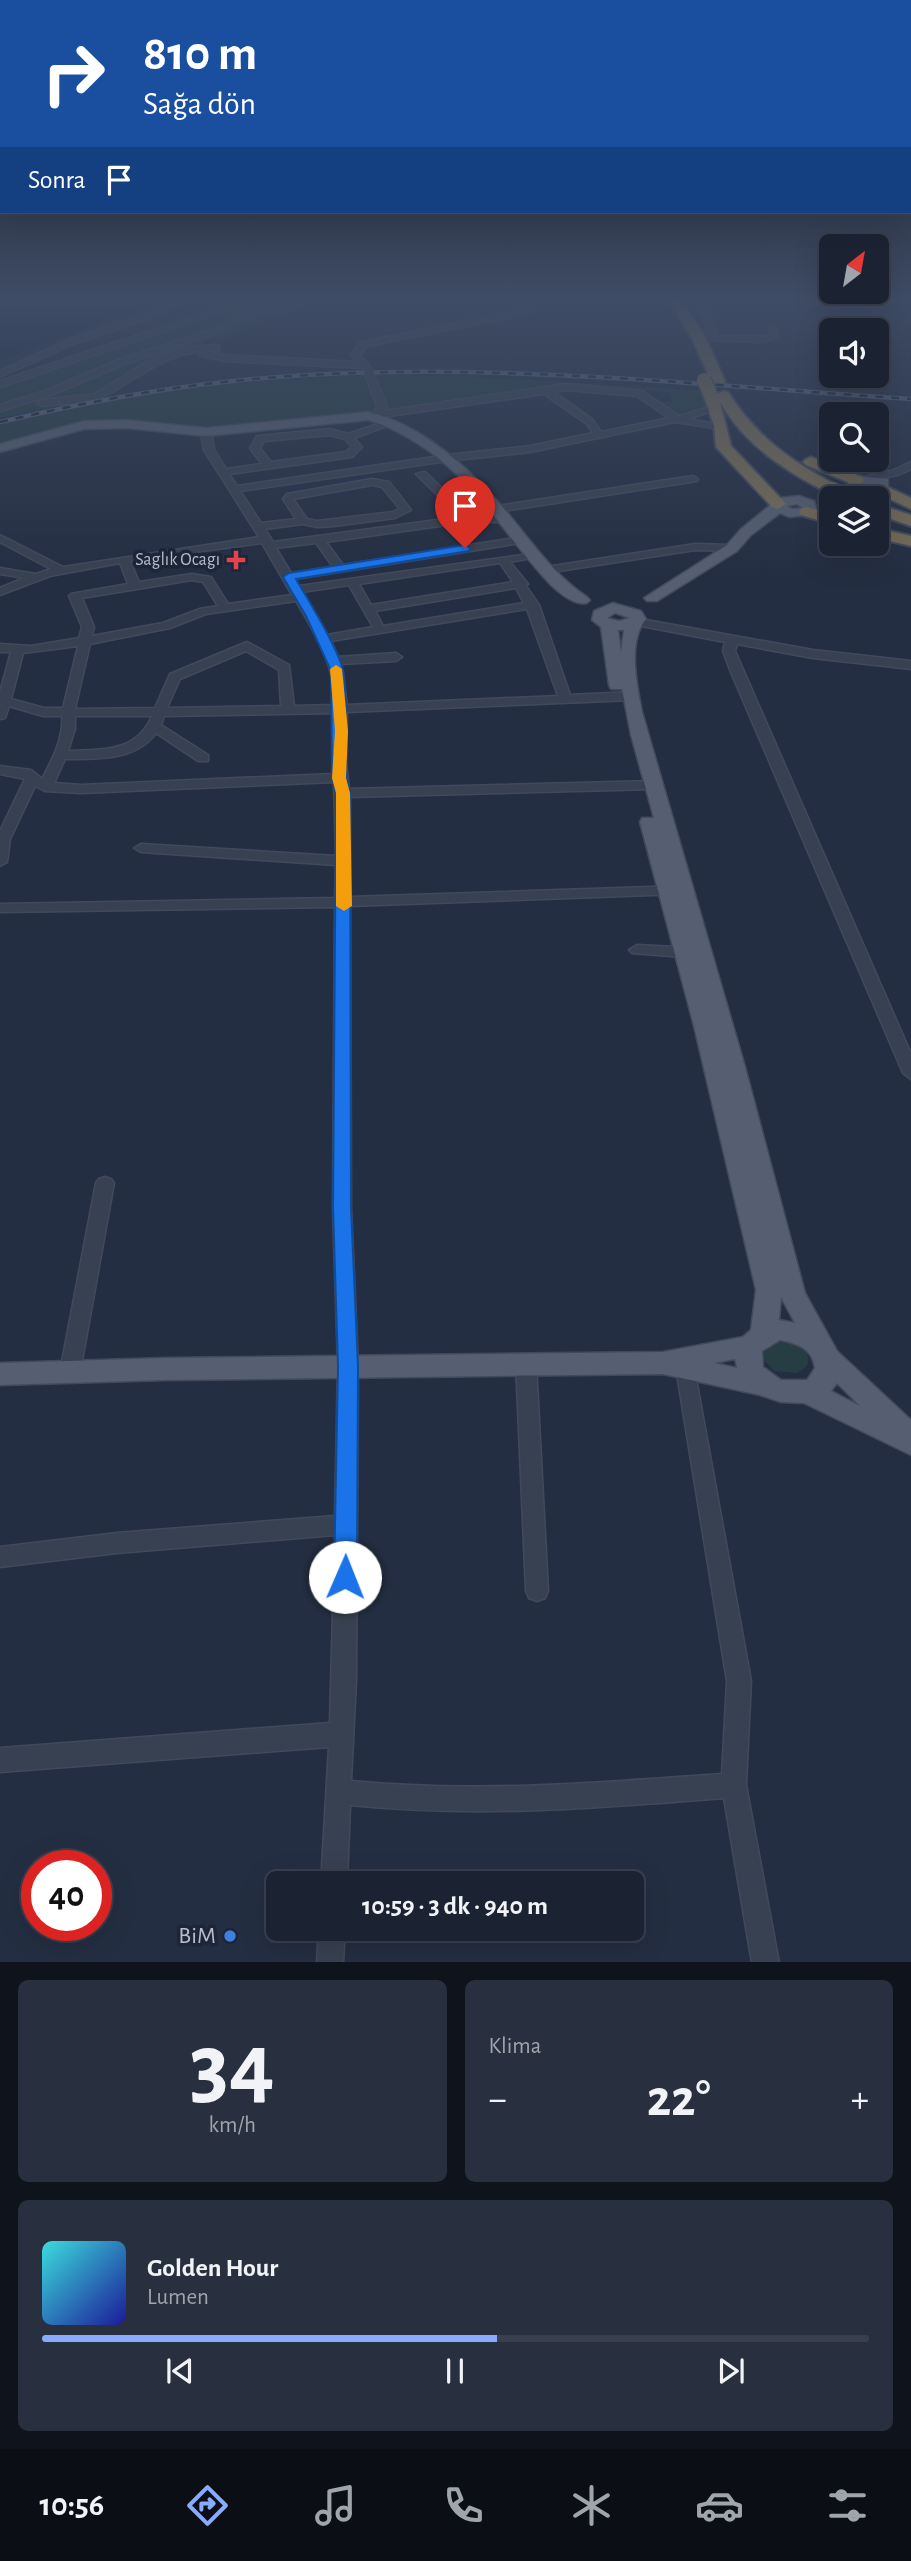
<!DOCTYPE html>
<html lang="tr">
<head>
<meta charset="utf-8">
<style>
	body { margin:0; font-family:"Alegreya Sans",sans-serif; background:#282f3e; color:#f1f3f6; height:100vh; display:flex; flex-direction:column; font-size:26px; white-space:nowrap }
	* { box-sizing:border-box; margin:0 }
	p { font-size:23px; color:#a0a4ac }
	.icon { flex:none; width:38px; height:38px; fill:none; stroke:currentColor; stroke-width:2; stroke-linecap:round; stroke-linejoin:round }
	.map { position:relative; height:1962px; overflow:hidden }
	.details { display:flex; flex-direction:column; gap:18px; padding:18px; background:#0f131c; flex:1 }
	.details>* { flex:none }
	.top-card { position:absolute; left:0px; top:0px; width:912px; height:214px; box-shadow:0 7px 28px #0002,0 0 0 2px #393f4d; background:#1a4fa0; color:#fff; overflow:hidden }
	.needle { width:46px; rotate:31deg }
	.buttons { position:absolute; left:819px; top:234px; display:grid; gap:14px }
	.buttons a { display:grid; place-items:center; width:70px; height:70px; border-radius:10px; background:#1b2232; box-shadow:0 7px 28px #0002,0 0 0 2px #393f4d; font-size:35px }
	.speed { position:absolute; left:21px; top:1850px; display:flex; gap:14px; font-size:35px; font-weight:700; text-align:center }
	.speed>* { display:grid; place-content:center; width:91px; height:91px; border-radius:50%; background:#1b2232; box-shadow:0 7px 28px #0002,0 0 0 2px #393f4d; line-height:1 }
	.speed .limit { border:10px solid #d22; background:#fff; color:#111 }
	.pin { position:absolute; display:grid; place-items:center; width:60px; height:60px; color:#fff; margin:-72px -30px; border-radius:50% 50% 50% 0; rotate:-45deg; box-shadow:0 0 7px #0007 }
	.pin .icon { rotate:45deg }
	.me { position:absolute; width:77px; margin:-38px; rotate:1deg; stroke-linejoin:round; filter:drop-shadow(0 0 5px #0008) }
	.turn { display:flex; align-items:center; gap:24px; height:147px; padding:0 28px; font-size:32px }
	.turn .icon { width:91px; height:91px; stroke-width:2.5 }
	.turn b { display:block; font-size:49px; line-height:60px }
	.then { display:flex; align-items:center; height:66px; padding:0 28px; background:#0003; gap:14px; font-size:26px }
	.big { font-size:52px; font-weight:700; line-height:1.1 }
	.details .tile { flex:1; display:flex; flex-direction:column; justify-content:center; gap:10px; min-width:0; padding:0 24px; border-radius:10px; background:#282f3e }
	.details .dial { align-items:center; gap:0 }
	.dial b { font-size:91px; line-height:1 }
	.song { display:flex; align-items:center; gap:21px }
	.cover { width:84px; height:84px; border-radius:10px; background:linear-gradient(135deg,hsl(180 70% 55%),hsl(240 70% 35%)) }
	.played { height:7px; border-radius:4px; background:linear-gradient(90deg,#88abfe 55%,#393f4d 55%) }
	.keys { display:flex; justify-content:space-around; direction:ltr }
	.heat { display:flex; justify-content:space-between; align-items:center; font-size:38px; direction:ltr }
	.details .tiles { flex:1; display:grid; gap:18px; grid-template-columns:1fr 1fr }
	.tile:last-child { grid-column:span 2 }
	.trip { position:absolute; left:266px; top:1871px; width:378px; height:70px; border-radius:10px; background:#1b2232; box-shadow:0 7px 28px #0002,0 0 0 2px #393f4d; font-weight:700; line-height:70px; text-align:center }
	.tabs { display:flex; height:112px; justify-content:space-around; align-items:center; background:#0b0e14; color:#a0a4ac }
	.tabs .icon { width:49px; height:49px }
	.tabs .selected { color:#88abfe }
	.tabs b { font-size:32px; color:#f1f3f6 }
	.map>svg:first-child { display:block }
</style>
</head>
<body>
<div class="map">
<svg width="911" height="1963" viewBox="0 0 911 1963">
	<rect width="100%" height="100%" fill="#242e42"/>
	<path fill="#263d43" d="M 251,300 L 308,300 L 227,337 L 212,338 L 204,342 L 198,349 L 183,352 L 134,377 L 111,396 L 0,418 L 0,389 L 78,358 Z
		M 375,375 L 479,377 L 709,391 L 714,407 L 677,419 L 654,402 L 673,402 L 670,392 L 647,391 L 639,393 L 566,387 L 368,416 L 206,432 L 107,424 L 0,448 L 0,424 L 60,409 L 209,384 Z
		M 785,1338 C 798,1345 812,1348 807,1366 L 797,1373 L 774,1371 L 764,1360 L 763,1349 L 766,1344 Z"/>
	<path fill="#162441" d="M 0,300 L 162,300 L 0,360 Z"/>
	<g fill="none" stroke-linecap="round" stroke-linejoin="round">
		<path stroke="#3a4357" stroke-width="9" stroke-dasharray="9 4.5" stroke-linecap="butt" d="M 839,495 L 851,491"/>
		<path stroke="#3a4357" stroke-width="11" stroke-dasharray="11 6" stroke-linecap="butt" d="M 821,500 L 844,493"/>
		<defs>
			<path id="minor" d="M 176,300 L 187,300 L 156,316 L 76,343 L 0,377 L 0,371 L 70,339 L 150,312 Z
				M 242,300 L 255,300 L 0,387 L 0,381 Z
				M 301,300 L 312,300 L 279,316 L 259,314 L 213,335 L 124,364 L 54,394 L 0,411 L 0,405 L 48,390 L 118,360 L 207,331 L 255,310 L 281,309 Z
				M 698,300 L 706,300 L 717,332 L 712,336 L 763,336 L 770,335 L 769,330 L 773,327 L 777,330 L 778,337 L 763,342 L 696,340 L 696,336 L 708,331 Z
				M 529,302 L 536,304 L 527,314 L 367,346 L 360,355 L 373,370 L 372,372 L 387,406 L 385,411 L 566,384 L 642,391 L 679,416 L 717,405 L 717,409 L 689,419 L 726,426 L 721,429 L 675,422 L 530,452 L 447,461 L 240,491 L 261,523 L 296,519 L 283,499 L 287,494 L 372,479 L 389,482 L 411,510 L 395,518 L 334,526 L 317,527 L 303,524 L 265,529 L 273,542 L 460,517 L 416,474 L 425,472 L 471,516 L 505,516 L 510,519 L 505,522 L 468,522 L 326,542 L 343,565 L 521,537 L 526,540 L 521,543 L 295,579 L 299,586 L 537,553 L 537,557 L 510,562 L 528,584 L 526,586 L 539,605 L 570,695 L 632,692 L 638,696 L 632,700 L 347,712 L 346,764 L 349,789 L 654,781 L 661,785 L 654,789 L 350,797 L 350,897 L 680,886 L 687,890 L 680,894 L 350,906 L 351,1208 L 358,1366 L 356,1681 L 351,1781 C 476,1793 598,1783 722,1774 L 727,1681 L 676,1368 L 679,1362 L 686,1360 L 693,1362 L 751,1681 L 746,1785 L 779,1963 L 752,1963 L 724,1798 C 598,1808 477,1818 350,1805 L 347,1883 L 321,1883 L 329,1747 L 0,1772 L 0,1748 L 330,1723 L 335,1535 L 117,1553 L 0,1567 L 0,1547 L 117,1533 L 335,1516 L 338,1366 L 333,1208 L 335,907 L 0,912 L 0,904 L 335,898 L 336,865 L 141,852 L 134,848 L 141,844 L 336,856 L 334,782 L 81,793 L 45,791 L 35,786 L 10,839 L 7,862 L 0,866 L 0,831 L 25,779 L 0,774 L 0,766 L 31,770 L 42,779 C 52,760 64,738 62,716 L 43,716 L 9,706 L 5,718 L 0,719 L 0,692 L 11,652 L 0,652 L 0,644 L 31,646 L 79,638 L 82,627 L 69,596 L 71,594 L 128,584 L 120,563 L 50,576 L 0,595 L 0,588 L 24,578 L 0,574 L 0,568 L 36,574 L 51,569 L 0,542 L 0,535 L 63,567 L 259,537 L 204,450 L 201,432 L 206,429 L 211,432 L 214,450 L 226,469 L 262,464 L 250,448 L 257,436 L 330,429 L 348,434 L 390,420 L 395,423 L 354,438 L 362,447 L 352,457 L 229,474 L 237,486 L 447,455 L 530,446 L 593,433 L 587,424 L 544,394 L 368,419 L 365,418 L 365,414 L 376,412 L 377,406 L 365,374 L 366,372 L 362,368 L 223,361 L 200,355 L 199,352 C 160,355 136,382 101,397 C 85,405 60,403 42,406 L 37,403 L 42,400 L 95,394 L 143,364 L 176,349 L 216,345 L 219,346 L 219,350 L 207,351 L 223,355 L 357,362 L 351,355 L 361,342 L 521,310 ZM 566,390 L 637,396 L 669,418 L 601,432 L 593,420 L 554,392 ZM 330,435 L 345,439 L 352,447 L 346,452 L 271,462 L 260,448 L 264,441 ZM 372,485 L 382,487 L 400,509 L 393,512 L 317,521 L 307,519 L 293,499 ZM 262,543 L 292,595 L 228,604 L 211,577 L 192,574 L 139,582 L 130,561 ZM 316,543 L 333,567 L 291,573 L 276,548 ZM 500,563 L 513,582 L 371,605 L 359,584 ZM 192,580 L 203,582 L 218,606 L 200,609 L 163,623 L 92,636 L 94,627 L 82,598 ZM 349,585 L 373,627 L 327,635 L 302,592 ZM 516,588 L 524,603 L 383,626 L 375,611 ZM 296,601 C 316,635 335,664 335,705 L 294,706 L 289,665 L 247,642 L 170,674 L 155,708 L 75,709 L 90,644 L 170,628 L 206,614 ZM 527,609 L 558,696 L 347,705 L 341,664 L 396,661 L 402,657 L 396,653 L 338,657 L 331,641 ZM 78,646 L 63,708 L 44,708 L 11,699 L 23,653 ZM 246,651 L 279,670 L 281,706 L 167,708 L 180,679 ZM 335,713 L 333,774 L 81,785 L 54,783 L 65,759 C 96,759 136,761 156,733 L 198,761 L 208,761 L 208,755 L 161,725 L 164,716 ZM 75,716 L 152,716 C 136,753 103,749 68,751 L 75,729 Z
				M 911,462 L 911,469 L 898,475 L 856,483 L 851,480 L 891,471 Z
				M 693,476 L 698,479 L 697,481 L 497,512 L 492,509 L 497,506 Z
				M 695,544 L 732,545 L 737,548 L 732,551 L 695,550 L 546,573 L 540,570 L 546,567 Z
				M 635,618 L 813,650 L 911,661 L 911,669 L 813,658 L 737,644 L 735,651 L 911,1054 L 911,1079 L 903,1073 L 730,670 L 723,651 L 725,642 L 631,624 L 631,620 Z
				M 637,945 L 696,948 L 704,953 L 696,958 L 632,953 L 629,950 Z
				M 105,1177 L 111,1179 L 114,1183 L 80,1372 L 77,1378 L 70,1380 L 63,1378 L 60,1372 L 96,1183 L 99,1179 Z
				M 526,1355 L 533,1357 L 536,1363 L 548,1591 L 545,1598 L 537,1601 L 529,1598 L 526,1591 L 516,1363 L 519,1357 Z
				M 319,1928 L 345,1928 L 343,1963 L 317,1963 Z"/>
			<path id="major" d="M 368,412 C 419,424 465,464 499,503 C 529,537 549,571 587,597 L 590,600 L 587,603 C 575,606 559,593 550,584 C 513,545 485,497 443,462 C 426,447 390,425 368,420 L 206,436 L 127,428 L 84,429 L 0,452 L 0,444 L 84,421 L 127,420 L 206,428 Z
				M 856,476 L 888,479 L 888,489 L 881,493 L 846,494 L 844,491 L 851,477 Z
				M 799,496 L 814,501 L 817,511 L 815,514 L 790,517 L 780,513 L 751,535 L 737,551 L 657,601 L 647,601 L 644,598 L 727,545 L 741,529 L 779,498 ZM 797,504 L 803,508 L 792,509 L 787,506 Z
				M 613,603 L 641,611 L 646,619 C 627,642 637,686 642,712 L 745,1067 L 805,1293 L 837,1351 L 911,1420 L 911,1455 L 804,1403 L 781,1402 L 760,1395 L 663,1374 L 166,1380 L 0,1385 L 0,1363 L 166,1358 L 663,1352 L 743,1337 L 751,1330 L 756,1290 L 694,1026 L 640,822 L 642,818 L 654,818 L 631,735 L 622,689 L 611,689 L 609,685 L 601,627 L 592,620 L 594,611 ZM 615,613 L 630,618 L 619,621 L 607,618 ZM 618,630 L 624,630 L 621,652 ZM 781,1297 L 795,1323 L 779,1320 ZM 780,1340 C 798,1344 812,1348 815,1368 L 807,1380 L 781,1380 L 763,1367 L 762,1351 ZM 735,1359 L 737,1368 L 714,1363 ZM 837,1383 L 860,1406 L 831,1391 Z"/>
			<path id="highway" d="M 668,300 L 680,300 L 706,338 L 725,381 L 723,384 L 718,385 L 711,381 L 692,338 Z
				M 723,391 L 728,392 C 758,438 789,460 838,486 L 840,489 L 838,492 L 826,492 C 784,470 745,445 720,402 L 731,446 L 786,504 L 778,509 L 772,507 L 716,447 L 714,426 L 704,396 L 706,393 L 717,394 Z
				M 811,457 L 862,477 L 864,480 L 862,483 L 850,483 L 806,465 L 803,462 L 806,459 Z
				M 881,484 L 911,498 L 911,509 L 875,492 L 873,489 L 875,486 Z
				M 877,504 L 911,515 L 911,526 L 877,514 Z
				M 807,507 L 831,514 L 831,524 L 801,515 L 799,512 L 801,509 Z
				M 877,528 L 911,536 L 911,546 L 877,538 Z"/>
		</defs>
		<use href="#minor" stroke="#42495b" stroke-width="3"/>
		<use href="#major" stroke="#42495b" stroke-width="3"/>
		<use href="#highway" stroke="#434b5c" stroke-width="4"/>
		<use href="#minor" fill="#384151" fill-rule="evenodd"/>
		<use href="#major" fill="#565f71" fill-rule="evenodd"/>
		<use href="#highway" fill="#786d55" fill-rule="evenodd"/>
		<defs>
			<path id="rail" d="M 0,422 C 74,405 148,390 224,382 C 451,357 684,384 911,399"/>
		</defs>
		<use href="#rail" stroke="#5a6479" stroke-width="4.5"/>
		<use href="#rail" stroke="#1d2537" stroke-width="2.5" stroke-dasharray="8" stroke-linecap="butt"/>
		<defs>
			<path id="minor-bridge" d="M 369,370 L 369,374"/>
			<path id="highway-bridge-far1" d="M 704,380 L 711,396
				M 832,489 L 843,495"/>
			<path id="highway-bridge" d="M 840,493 L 852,499"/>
		</defs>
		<use href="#minor-bridge" stroke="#42495b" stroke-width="10" stroke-linecap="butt"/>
		<use href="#highway-bridge-far1" stroke="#434b5c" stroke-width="16" stroke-linecap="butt"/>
		<use href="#highway-bridge" stroke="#434b5c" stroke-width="21" stroke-linecap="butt"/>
		<use href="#minor-bridge" stroke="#384151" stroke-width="9"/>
		<use href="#highway-bridge-far1" stroke="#786d55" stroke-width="14"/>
		<use href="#highway-bridge" stroke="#786d55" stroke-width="18"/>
	</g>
	<linearGradient id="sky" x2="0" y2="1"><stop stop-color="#141924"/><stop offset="0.52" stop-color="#3f4c65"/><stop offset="1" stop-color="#3f4c65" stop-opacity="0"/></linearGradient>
	<rect width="911" height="575" fill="url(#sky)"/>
	<path fill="#1a73e8" stroke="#114b97" stroke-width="2" d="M 465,545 L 470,548 L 469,551 L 296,579 C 308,600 341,652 344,675 C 349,714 340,756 350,793 L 351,1208 L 358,1366 L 357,1577 L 353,1584 L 345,1587 L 337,1584 L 334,1577 L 338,1366 L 333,1208 L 336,793 L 332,778 L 331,671 L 306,616 L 283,577 L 289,573 Z"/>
	<path fill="#f59e0b" d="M 336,665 L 342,669 L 348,731 L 346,778 L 350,793 L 352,906 L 344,911 L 336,906 L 336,793 L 332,778 L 335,731 L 330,669 Z"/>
	<path fill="#e0444e" stroke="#1d2537" stroke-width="2.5" d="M232.5 549.5h7v7h7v7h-7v7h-7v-7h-7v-7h7z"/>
	<circle fill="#3f7fe0" stroke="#1d2537" stroke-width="2.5" cx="230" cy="1936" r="7"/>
	<g text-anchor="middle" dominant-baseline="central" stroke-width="7" stroke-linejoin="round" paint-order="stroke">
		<g font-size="18" fill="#b5bccc" stroke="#1d2537" text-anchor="end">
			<text x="220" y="560">Saglık Ocagı</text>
		</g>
		<g font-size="24" fill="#b5bccc" stroke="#1d2537" text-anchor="end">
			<text x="216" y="1936">BiM</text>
		</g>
	</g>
</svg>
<div class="buttons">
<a><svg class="needle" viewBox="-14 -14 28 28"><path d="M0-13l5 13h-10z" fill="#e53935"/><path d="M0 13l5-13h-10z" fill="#a0a4ac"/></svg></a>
<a><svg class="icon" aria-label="sound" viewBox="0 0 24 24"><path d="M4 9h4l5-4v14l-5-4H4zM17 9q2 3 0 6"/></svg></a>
<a><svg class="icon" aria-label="search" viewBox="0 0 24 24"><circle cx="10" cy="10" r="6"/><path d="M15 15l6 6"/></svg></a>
<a><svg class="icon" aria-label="layers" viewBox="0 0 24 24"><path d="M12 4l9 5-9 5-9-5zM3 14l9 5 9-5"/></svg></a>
</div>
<div class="speed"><div class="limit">40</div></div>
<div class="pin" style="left:465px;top:548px;background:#d93025"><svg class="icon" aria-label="arrive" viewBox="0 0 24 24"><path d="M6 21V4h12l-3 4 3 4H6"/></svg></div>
<svg class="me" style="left:345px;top:1577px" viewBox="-20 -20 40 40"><circle r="19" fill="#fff"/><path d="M0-13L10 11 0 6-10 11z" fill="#1a73e8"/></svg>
<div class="trip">10:59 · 3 dk · 940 m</div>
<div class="top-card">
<div class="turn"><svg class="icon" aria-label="right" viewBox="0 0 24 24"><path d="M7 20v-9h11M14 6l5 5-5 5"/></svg><div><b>810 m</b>Sağa dön</div></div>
<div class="then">Sonra<svg class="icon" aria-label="arrive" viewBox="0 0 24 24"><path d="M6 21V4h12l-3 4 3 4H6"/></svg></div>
</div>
</div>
<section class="details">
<div class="tiles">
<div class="tile dial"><b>34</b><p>km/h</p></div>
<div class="tile"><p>Klima</p>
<div class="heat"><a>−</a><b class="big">22°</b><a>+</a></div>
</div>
<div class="tile">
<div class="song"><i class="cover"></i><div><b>Golden Hour</b><p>Lumen</p></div></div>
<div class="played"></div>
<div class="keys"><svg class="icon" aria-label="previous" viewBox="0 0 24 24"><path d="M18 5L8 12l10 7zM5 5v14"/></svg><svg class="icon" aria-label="pause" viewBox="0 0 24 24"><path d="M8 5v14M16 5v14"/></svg><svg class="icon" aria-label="next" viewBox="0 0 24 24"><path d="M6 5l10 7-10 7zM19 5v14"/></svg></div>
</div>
</div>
</section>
<nav class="tabs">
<b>10:56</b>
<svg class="icon selected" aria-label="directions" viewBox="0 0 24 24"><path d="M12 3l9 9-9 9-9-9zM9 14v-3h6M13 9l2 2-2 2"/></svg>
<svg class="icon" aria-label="music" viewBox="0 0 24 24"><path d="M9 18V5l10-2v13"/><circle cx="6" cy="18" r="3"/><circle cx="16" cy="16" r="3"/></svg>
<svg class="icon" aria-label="phone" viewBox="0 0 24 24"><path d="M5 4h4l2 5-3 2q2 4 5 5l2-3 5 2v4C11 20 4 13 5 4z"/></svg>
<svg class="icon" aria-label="climate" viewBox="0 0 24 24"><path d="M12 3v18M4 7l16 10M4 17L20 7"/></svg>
<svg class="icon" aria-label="car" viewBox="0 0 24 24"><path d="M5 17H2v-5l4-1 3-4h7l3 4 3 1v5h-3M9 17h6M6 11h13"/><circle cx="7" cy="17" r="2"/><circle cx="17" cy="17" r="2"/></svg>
<svg class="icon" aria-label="filters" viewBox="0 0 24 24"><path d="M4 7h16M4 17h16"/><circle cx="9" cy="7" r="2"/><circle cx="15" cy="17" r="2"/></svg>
</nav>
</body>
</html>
